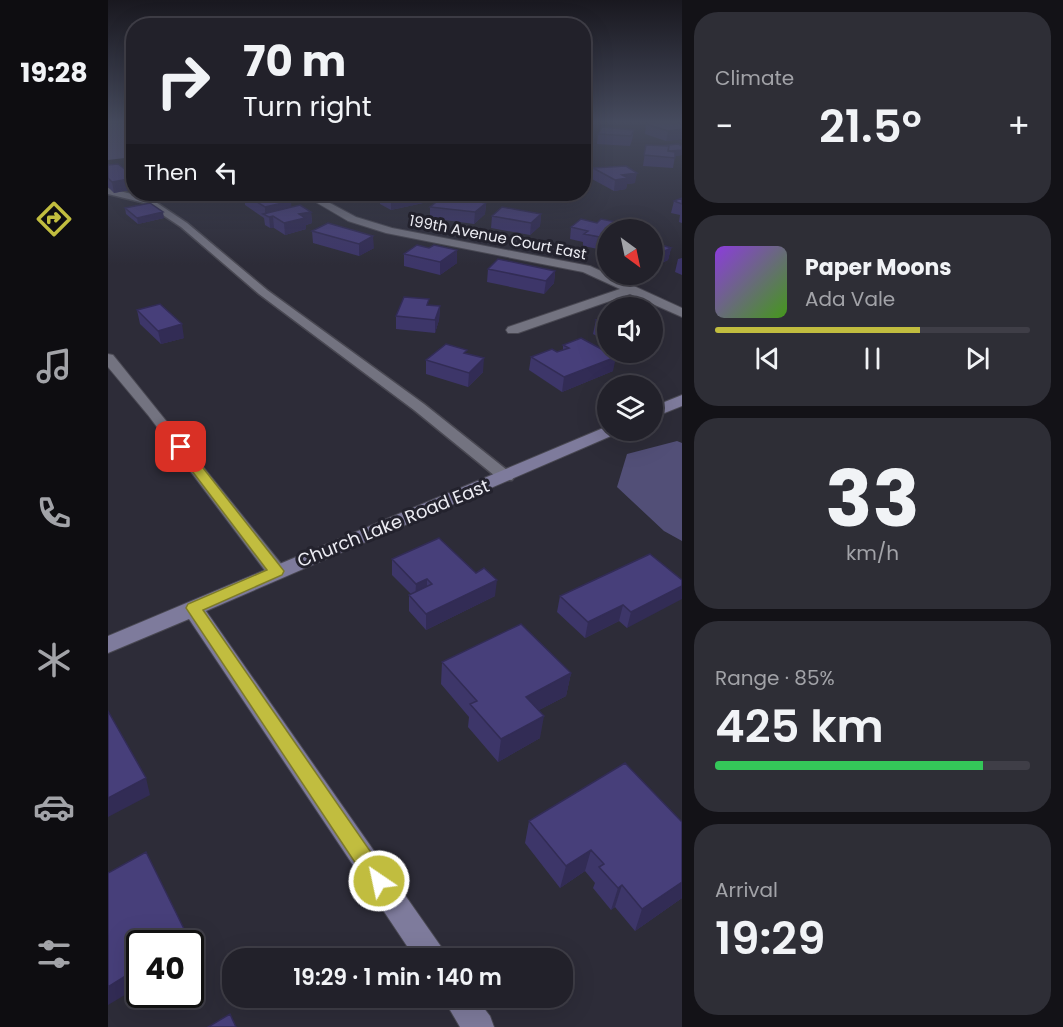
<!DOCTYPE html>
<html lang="en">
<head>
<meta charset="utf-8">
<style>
	body { margin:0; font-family:Poppins,sans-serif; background:#2e2e36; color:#f1f3f6; height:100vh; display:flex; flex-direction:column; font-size:22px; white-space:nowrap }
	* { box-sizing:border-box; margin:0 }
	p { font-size:20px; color:#a2a3a8 }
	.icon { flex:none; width:33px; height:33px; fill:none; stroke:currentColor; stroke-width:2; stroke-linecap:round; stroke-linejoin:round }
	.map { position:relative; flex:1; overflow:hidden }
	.side { display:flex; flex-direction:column; gap:12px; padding:12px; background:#131217; width:381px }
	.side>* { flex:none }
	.hud { position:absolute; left:18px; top:18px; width:465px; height:183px; border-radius:24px; box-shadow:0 6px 24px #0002,0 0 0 2px #3f3e47; background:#22212a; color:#f1f3f6; overflow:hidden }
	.needle { width:39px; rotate:147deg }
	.buttons { position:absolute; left:489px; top:219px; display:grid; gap:12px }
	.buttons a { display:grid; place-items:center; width:66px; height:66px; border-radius:50%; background:#22212a; box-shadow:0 6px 24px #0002,0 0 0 2px #3f3e47; font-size:30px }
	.speed { position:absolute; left:18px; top:930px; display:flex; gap:12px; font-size:30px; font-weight:700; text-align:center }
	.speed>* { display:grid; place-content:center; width:78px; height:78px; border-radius:50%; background:#22212a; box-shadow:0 6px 24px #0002,0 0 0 2px #3f3e47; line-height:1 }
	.speed .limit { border:3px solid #111; border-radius:9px; background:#fff; color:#111 }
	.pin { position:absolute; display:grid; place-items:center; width:51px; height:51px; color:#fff; margin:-26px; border-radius:12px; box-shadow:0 3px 9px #0006 }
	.me { position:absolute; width:66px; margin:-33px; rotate:326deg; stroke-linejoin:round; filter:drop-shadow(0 0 4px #0008) }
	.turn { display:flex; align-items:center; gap:21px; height:126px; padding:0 18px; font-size:27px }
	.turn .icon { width:78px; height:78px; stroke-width:2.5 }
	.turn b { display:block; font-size:42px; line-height:51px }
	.then { display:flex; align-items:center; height:57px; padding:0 18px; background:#0003; gap:12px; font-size:22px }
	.big { font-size:45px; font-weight:600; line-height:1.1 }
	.side .tile { flex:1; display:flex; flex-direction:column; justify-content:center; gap:9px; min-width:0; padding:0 21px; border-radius:24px; background:#2e2e36 }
	.side .dial { align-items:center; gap:0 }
	.dial b { font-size:78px; line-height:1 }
	.song { display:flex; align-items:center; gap:18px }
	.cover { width:72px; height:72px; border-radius:9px; background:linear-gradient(135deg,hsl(270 70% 55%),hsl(100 70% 35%)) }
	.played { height:6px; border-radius:3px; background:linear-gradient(90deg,#c1bd3f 65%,#3f3e47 65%) }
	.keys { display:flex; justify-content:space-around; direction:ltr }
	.heat { display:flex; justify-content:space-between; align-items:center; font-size:33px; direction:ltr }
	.charge { height:9px; border-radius:4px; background:linear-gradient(90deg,#34c759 85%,#3f3e47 0) }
	.trip { position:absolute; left:114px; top:948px; width:351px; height:60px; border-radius:24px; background:#22212a; box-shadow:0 6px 24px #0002,0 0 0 2px #3f3e47; font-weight:600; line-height:60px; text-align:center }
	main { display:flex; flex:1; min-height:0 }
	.menu { display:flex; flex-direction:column; width:108px; justify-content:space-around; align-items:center; background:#0e0d11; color:#a2a3a8 }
	.menu .icon { width:42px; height:42px }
	.menu .current { color:#c1bd3f }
	.menu b { font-size:27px; color:#f1f3f6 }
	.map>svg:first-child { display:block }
</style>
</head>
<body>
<main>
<nav class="menu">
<b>19:28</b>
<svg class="icon current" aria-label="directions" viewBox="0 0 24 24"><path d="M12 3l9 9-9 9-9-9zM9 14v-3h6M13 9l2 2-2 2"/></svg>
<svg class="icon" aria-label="music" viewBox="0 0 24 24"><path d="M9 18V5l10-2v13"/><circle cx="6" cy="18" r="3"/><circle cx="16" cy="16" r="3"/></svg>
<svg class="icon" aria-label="phone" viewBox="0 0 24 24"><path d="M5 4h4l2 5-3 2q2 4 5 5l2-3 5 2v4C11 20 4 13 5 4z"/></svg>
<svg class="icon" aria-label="climate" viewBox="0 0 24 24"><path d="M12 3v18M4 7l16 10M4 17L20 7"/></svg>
<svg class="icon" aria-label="car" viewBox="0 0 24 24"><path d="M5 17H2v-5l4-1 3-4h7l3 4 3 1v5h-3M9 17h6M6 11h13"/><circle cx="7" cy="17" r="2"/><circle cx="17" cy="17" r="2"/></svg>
<svg class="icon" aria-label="filters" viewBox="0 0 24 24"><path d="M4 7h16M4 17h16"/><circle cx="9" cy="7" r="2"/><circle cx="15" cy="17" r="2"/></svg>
</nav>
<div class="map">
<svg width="574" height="1027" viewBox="0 0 574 1027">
	<rect width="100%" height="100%" fill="#2d2c38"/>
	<path fill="#524f77" d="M 0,121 L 25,121 L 25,157 L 0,160 Z
		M 569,441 L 574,443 L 574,541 L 556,531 L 509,487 L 519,454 Z"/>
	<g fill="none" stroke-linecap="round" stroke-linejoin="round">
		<defs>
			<path id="lane" d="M 0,188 L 43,199 L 79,223 L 159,290 L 316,404 L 404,474 L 406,477 L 404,480 L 392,480 L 306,410 L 151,294 L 73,227 L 37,203 L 0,194 Z"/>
			<path id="street" d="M 476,157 L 480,158 L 480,162 L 476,163 Z
				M 194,194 L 205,194 L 248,217 L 284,228 L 482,266 L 574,308 L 574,317 L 522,294 L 410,333 L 400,333 L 398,330 L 400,327 L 512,289 L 475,272 L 278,233 L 240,221 Z
				M 0,354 L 5,355 L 175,566 L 178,571 L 175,576 L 168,578 L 161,576 L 40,415 L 0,367 Z"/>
			<path id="secondary" d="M 574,395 L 574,406 L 544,418 L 544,407 Z
				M 500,426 L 500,430 L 512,430 L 510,433 L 98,611 L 334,948 L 339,958 L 307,958 L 81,619 L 0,653 L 0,636 Z
				M 335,998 L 368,998 L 382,1016 L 386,1027 L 352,1027 Z"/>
		</defs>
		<use href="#lane" stroke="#494852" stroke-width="3"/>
		<use href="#street" stroke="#494852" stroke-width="2"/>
		<use href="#secondary" stroke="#494852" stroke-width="2"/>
		<use href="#lane" fill="#737380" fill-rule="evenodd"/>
		<use href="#street" fill="#737380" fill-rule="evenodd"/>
		<use href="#secondary" fill="#7e7b9c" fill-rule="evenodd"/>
	</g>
	<path fill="#3d3669" d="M 558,121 L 574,121 L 574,139 L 558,141 L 537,134 L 538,124 Z
		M 526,130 L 524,140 L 522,146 L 489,144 L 490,134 Z
		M 538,145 L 574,146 L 574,155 L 567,156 L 565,168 L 535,166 Z
		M 0,165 L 26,176 L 26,189 L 6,193 L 0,187 Z
		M 485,168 L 527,183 L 519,184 L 518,189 L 506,191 L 484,179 Z
		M 116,194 L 170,194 L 184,207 L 203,212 L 204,223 L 198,225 L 198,229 L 177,235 L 166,228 L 162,228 L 157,225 L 156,218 L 137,205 L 137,198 L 125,200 Z
		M 251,194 L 315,194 L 315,203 L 283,210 L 272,204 L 272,200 L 268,198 L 262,199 Z
		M 574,198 L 574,223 L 571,222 L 572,215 L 563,213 L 566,201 Z
		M 378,203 L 377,214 L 366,224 L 322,218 L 322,207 Z
		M 17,208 L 56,218 L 30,224 L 18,214 Z
		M 433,214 L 432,226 L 422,235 L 383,228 L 384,216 Z
		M 489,223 L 513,223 L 512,230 L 500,230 L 495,250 L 475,246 L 475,242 L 462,239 L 463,227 Z
		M 204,231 L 266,248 L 251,256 L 205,243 Z
		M 544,242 L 563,248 L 560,260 L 545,267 Z
		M 321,248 L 349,250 L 349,263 L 332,275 L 296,266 L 296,254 Z
		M 574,258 L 574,275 L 567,272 L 570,259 Z
		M 380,269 L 447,271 L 446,283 L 436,294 L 379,282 Z
		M 321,305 L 332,306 L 331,320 L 327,333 L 288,329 L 288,316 Z
		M 29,310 L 76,338 L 53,344 L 32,324 Z
		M 500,316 L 500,342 L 485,334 L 488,320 Z
		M 455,345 L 505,371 L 454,392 L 421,370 L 423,357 L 449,352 L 455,350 Z
		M 359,353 L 375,372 L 360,387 L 318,374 L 318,360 Z
		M 284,559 L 387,596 L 318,630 L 301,611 L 301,595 L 303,594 L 284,575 Z
		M 574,580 L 519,628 L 511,621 L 477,638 L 449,612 L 452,596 Z
		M 334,662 L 463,673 L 458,696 L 431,710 L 432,738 L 390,762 L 360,727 L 361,717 L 333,684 Z
		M 421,821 L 574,822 L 574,898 L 527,931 L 507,907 L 503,910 L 485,888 L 487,883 L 477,871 L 452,888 L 417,843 Z"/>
	<path fill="#322c55" d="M 574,129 L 574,139 L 558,141 L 560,131 Z
		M 574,150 L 574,155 L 561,157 L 562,151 Z
		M 529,173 L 527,183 L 519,184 L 518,189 L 506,191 L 507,180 L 514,175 Z
		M 26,178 L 26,189 L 6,193 L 4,182 Z
		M 125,194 L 156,194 L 136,194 L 137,198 L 125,200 Z
		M 262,194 L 268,194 L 268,198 L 262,199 Z
		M 306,194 L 315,194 L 315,203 L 283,210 L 283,199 Z
		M 183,201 L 184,213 L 165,216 L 166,228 L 162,228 L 161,217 L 157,215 L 157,207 Z
		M 378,203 L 377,214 L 366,224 L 367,212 Z
		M 55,212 L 56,218 L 30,224 L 29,218 Z
		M 203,212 L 204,223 L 198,225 L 198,229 L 177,235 L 176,223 L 191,214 Z
		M 433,214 L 432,226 L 422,235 L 423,223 Z
		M 513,223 L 512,230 L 506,230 Z
		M 265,236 L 266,248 L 251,256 L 251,244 Z
		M 500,236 L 500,246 L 495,250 L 497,238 Z
		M 563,248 L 560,260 L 545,267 L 548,255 Z
		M 349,250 L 349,263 L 332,275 L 332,262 Z
		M 447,271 L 446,283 L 436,294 L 438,281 Z
		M 332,306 L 331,320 L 327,333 L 327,320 Z
		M 549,322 L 546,336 L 544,336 L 544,324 Z
		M 74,324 L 76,338 L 53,344 L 50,331 Z
		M 508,357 L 505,371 L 454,392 L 456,377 Z
		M 376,358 L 375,372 L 360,387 L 361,373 Z
		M 319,579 L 319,595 L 307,600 L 308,584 Z
		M 389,580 L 387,596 L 318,630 L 318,614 Z
		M 574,586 L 574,599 L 519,628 L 523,612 Z
		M 515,605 L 511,621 L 477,638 L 480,622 Z
		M 463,673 L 458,696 L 414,719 L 418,697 Z
		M 436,716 L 432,738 L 390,762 L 393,739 Z
		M 38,778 L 42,795 L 0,817 L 0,798 Z
		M 483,850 L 477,871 L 452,888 L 458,866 Z
		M 574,882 L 574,898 L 527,931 L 534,909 Z
		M 514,885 L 507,907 L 503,910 L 510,888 Z
		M 80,937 L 82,944 L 70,944 Z
		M 82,944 L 85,952 L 82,954 Z
		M 32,967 L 32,986 L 0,1005 L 0,987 Z"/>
	<path fill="#473f7a" stroke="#322c55" stroke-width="1.5" d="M 549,122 L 567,122 L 574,124 L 574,129 L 560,131 L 538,124 Z
		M 494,127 L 526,130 L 523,136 L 490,134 Z
		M 570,144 L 574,146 L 574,150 L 562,151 L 560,150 L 561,146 L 553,146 Z
		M 538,145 L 561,146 L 560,151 L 567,152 L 567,158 L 536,155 Z
		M 10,164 L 26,176 L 26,178 L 4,182 L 0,178 L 0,165 Z
		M 518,166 L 529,173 L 514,175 L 520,178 L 507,180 L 485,168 Z
		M 136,194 L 170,194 L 183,201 L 157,207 Z
		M 273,194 L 306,194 L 283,199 Z
		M 336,196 L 378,203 L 367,212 L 322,207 Z
		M 574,198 L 574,204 L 566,201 Z
		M 42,203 L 55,212 L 29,218 L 17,208 Z
		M 192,205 L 203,212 L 191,214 L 197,218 L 176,223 L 165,216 L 161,217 L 155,214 Z
		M 394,207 L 433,214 L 423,223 L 384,216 Z
		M 473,219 L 489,223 L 493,219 L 513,223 L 506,230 L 500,230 L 500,236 L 497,238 L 476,234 L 480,231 L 463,227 Z
		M 220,223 L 265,236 L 251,244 L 204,231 Z
		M 544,242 L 563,248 L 548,255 L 544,254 Z
		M 309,245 L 321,248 L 326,245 L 349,250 L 332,262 L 296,254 Z
		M 390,259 L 447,271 L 438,281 L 380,269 Z
		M 296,297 L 321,299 L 319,305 L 332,306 L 327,320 L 288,316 Z
		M 52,304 L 74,324 L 50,331 L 29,310 Z
		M 500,316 L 500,327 L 488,320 Z
		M 473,338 L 508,357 L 456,377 L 423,357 L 444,349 L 449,352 L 461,348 L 455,345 Z
		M 338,344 L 359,350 L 356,353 L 376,358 L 361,373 L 318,360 Z
		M 331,538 L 368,573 L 376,568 L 389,580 L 318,614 L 301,595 L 324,584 L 319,579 L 308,584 L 284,559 Z
		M 542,554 L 574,580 L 574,586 L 523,612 L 515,605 L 480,622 L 452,596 Z
		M 413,624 L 463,673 L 418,697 L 436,716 L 393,739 L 362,704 L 369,701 L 334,662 Z
		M 0,711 L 38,778 L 0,798 Z
		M 517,763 L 574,822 L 574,882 L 534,909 L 514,885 L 510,888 L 491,867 L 496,864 L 483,850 L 458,866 L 421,821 Z
		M 38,852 L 80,937 L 70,944 L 32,944 L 32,967 L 0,987 L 0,873 Z
		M 122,1014 L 128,1027 L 100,1027 Z"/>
	<linearGradient id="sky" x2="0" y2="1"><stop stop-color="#19181f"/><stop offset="0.46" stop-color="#464b5e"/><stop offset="1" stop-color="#464b5e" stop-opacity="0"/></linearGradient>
	<rect width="574" height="265" fill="url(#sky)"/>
	<path fill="#c1bd3f" stroke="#7d7b29" stroke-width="1.5" d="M 73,444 L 77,445 L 176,571 L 174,575 L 95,610 L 278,874 L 281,881 L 278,888 L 271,890 L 264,888 L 78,608 L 80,604 L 159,570 L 66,447 Z"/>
	<g text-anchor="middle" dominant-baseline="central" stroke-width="6" stroke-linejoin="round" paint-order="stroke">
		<g font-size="15" fill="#ececf3" stroke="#23222d">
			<text transform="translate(390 237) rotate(11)">199th Avenue Court East</text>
		</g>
		<g font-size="18" fill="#ececf3" stroke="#23222d">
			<text transform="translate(285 523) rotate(-22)">Church Lake Road East</text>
		</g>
	</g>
</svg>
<div class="buttons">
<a><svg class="needle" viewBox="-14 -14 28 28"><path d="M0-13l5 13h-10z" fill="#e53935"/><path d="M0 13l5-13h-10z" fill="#a2a3a8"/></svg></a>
<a><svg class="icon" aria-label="sound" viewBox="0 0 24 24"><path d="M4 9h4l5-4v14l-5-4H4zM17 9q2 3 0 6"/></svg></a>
<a><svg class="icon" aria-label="layers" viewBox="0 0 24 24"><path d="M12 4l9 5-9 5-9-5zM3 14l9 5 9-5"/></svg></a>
</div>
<div class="speed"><div class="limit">40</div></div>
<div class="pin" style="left:73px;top:447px;background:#d93025"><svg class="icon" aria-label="arrive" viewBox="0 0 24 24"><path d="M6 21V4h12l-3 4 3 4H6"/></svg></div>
<svg class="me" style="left:271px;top:881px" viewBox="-20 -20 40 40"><circle r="17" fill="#c1bd3f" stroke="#fff" stroke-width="3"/><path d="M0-11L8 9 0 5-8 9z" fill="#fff"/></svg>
<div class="trip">19:29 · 1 min · 140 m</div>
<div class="hud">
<div class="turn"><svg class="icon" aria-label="right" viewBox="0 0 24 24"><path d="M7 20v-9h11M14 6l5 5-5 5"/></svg><div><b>70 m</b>Turn right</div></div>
<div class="then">Then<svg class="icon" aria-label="left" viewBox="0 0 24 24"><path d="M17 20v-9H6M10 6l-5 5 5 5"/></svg></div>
</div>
</div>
<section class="side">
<div class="tile"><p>Climate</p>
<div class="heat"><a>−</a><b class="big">21.5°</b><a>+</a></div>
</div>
<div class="tile">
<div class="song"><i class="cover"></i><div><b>Paper Moons</b><p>Ada Vale</p></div></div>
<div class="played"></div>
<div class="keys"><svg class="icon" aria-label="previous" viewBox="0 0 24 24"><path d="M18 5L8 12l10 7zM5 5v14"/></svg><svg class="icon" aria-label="pause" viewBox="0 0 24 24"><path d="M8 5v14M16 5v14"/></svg><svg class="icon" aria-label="next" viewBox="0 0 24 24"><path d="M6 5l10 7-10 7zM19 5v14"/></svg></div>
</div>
<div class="tile dial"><b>33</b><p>km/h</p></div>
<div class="tile"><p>Range · 85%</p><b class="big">425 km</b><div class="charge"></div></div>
<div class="tile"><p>Arrival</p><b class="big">19:29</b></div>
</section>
</main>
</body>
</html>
